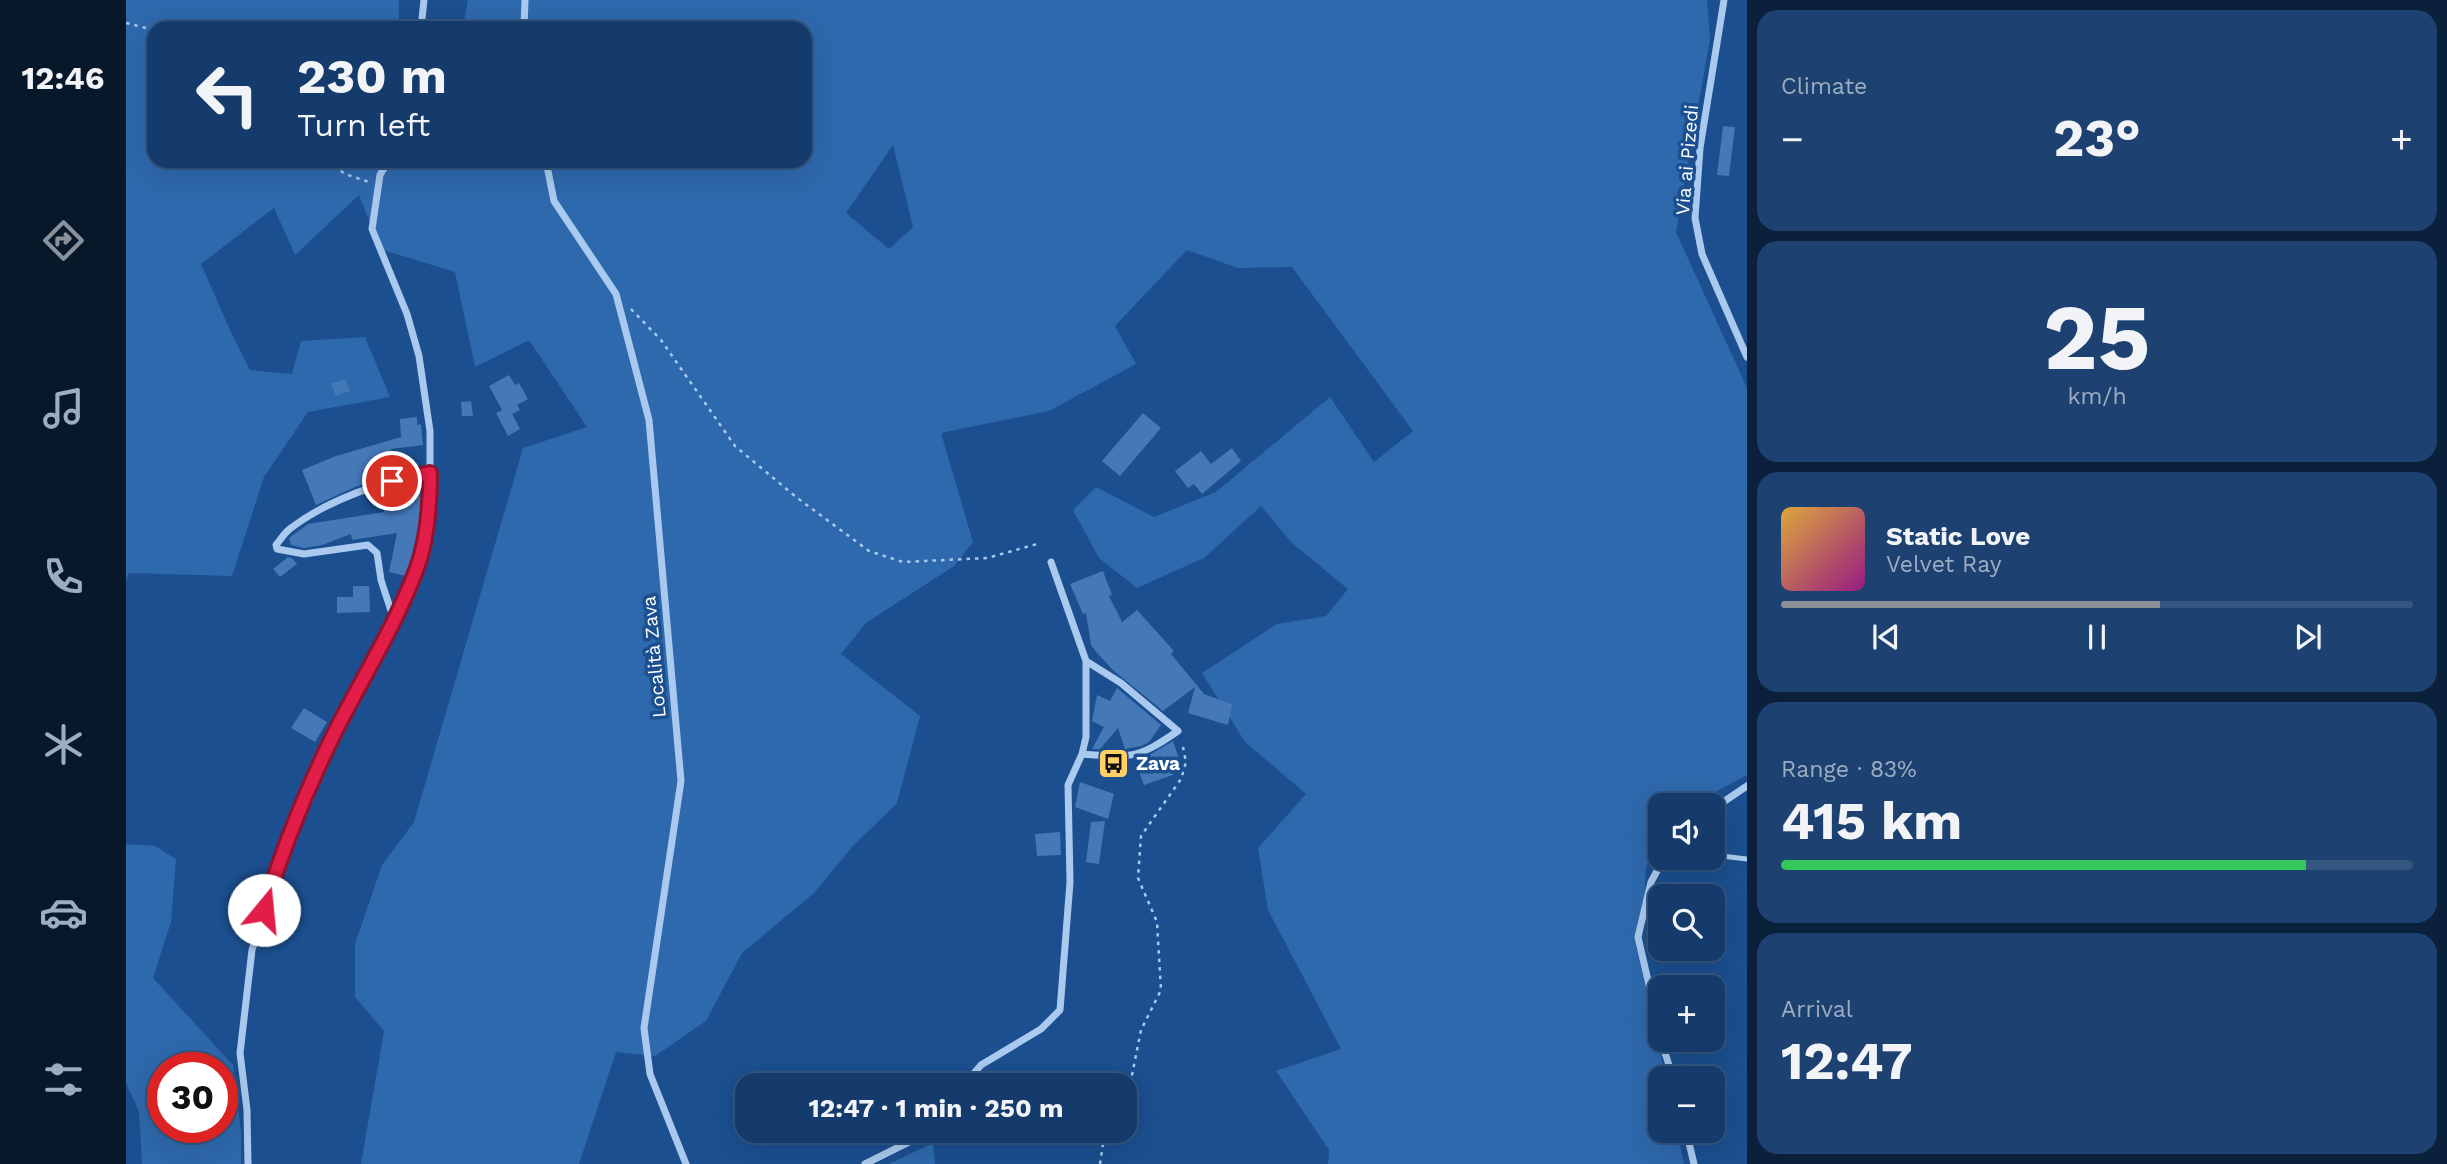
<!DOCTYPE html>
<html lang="en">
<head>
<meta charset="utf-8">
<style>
	body { margin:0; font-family:"Work Sans",sans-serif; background:#1d4271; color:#f1f3f6; height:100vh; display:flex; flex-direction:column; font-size:26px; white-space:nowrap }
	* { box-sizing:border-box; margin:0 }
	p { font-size:23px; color:#9dadc1 }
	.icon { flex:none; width:38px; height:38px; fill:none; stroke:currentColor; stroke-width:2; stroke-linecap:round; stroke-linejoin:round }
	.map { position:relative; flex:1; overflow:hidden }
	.panel { display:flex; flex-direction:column; gap:10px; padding:10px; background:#0b203b; width:700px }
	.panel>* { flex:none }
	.top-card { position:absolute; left:21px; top:21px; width:665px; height:147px; border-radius:21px; box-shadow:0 7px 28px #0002,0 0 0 2px #33557e; background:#143b6b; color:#f1f3f6; overflow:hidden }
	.controls { position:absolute; left:1522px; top:793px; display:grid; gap:14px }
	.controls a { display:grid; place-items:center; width:77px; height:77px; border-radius:14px; background:#143b6b; box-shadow:0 7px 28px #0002,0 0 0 2px #33557e; font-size:35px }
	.speed { position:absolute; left:21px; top:1052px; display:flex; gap:14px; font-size:35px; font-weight:700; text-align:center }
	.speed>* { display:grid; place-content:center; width:91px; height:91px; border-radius:50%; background:#143b6b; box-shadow:0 7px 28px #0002,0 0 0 2px #33557e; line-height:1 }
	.speed .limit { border:10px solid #d22; background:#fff; color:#111 }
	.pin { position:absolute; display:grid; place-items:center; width:60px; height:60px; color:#fff; margin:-30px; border:4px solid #fff; border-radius:50%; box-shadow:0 2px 7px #0007 }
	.me { position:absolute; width:77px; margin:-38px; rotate:17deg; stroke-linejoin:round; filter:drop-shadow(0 0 5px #0008) }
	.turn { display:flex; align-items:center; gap:24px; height:147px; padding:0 35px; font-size:32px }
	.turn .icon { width:91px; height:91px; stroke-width:2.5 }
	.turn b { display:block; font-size:49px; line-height:60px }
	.big { font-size:52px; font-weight:700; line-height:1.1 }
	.panel .widget { flex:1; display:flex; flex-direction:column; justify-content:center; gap:10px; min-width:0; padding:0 24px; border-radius:21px; background:#1d4271 }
	.panel .dial { align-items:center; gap:0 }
	.dial b { font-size:91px; line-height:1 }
	.song { display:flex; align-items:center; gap:21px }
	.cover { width:84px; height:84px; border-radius:10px; background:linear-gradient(135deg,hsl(40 70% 55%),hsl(310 70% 35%)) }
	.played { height:7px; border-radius:4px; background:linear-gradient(90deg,#8c9099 60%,#33557e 60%) }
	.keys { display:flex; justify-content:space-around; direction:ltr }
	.heat { display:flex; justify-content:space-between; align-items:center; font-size:38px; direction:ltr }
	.charge { height:10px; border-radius:5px; background:linear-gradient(90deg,#34c759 83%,#33557e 0) }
	.trip { position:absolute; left:609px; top:1073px; width:402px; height:70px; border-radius:21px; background:#143b6b; box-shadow:0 7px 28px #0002,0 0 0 2px #33557e; font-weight:700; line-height:70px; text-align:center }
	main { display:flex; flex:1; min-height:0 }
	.menu { display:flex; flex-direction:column; width:126px; justify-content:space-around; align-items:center; background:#08182b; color:#9dadc1 }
	.menu .icon { width:49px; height:49px }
	.menu .current { color:#8c9099 }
	.menu b { font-size:32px; color:#f1f3f6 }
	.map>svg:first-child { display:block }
</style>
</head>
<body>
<main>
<nav class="menu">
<b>12:46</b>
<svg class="icon current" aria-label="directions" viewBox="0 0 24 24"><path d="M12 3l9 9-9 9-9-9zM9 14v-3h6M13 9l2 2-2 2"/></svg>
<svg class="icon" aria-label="music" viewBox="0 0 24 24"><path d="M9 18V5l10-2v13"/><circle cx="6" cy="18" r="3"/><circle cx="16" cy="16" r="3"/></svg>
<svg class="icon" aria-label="phone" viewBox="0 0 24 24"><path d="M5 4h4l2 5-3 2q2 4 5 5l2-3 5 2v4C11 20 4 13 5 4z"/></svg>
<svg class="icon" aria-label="climate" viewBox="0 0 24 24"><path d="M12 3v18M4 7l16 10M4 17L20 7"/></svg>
<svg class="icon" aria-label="car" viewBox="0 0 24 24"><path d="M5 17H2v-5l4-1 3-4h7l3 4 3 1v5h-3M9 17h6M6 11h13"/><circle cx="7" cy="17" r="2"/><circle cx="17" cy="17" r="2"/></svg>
<svg class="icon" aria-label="filters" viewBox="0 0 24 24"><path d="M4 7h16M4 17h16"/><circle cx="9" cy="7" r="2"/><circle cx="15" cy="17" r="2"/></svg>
</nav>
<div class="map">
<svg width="1621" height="1164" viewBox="0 0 1621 1164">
	<rect width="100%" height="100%" fill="#1b4f8f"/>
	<path fill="#2e69ad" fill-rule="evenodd" d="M 0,0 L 273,0 L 273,28 L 28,28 L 28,161 L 679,161 L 679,28 L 337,28 L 342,0 L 1581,0 L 1584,39 L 1550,232 L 1621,388 L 1621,775 L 1565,805 L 1535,805 L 1535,838 L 1520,867 L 1515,965 L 1540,1078 L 1535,1078 L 1535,1130 L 1551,1131 L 1558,1164 L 1202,1164 L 1203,1150 L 1150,1071 L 1215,1049 L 1142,910 L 1132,848 L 1180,794 L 1119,742 L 1076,673 L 1151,624 L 1200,616 L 1222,589 L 1166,543 L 1135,506 L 1078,558 L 1011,588 L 973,558 L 947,510 L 970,487 L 1028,517 L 1090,492 L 1204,397 L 1248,462 L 1287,431 L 1166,267 L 1112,268 L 1061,250 L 989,326 L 1010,364 L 923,411 L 815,433 L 847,542 L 828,566 L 740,623 L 715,654 L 794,716 L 771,803 L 726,847 L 688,893 L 616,953 L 580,1021 L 529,1056 L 490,1052 L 453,1164 L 235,1164 L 258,1031 L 229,997 L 229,944 L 256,865 L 288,822 L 397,448 L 461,427 L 403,340 L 349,367 L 329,272 L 254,249 L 233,195 L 169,255 L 148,208 L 75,264 L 105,332 L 124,370 L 166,374 L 175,341 L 239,337 L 264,397 L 182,412 L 138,477 L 106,576 L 3,573 L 0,581 ZM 767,145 L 787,227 L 763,249 L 720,213 Z
		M 0,844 L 29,846 L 50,859 L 45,922 L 27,978 L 107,1065 L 115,1132 L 115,1164 L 16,1164 L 13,1111 L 0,1083 ZM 37,1068 L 96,1068 L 96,1127 L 37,1127 Z
		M 696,1073 L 706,1085 L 668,1085 Z
		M 807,1143 L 809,1164 L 763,1164 Z"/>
	<path fill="#4478b7" d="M 1597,126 L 1609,127 L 1603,176 L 1591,175 Z
		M 383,375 L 389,385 L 393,383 L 402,399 L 391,405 L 394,410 L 386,414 L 394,429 L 382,436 L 370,413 L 376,410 L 363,386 Z
		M 219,379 L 224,391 L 210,396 L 205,384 Z
		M 345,401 L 347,416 L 336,416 L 335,402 Z
		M 1017,413 L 1035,428 L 994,476 L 976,461 Z
		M 291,417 L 291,425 L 295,424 L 297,445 L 265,449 L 273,473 L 229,487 L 190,505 L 176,470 L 210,456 L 275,437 L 274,419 Z
		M 1106,448 L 1115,461 L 1076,494 L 1068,484 L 1062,488 L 1049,471 L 1075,451 L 1085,464 Z
		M 295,481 L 295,499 L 298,503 L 286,564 L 283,566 L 280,576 L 263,572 L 271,533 L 226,540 L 225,534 L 196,545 L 178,548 L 165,545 L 163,538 L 182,524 L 258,512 L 257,505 L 260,504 L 254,491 Z
		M 162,557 L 166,558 L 171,564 L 154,577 L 147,569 Z
		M 977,571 L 986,595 L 983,596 L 996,622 L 1011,610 L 1048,651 L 1045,654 L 1078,694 L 1106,704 L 1102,725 L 1062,713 L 1069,687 L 1037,711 L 988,671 L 971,653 L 965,645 L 960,613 L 957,614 L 944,584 Z
		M 227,586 L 243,586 L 244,612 L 211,613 L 211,597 L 227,597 Z
		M 991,688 L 1035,725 L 1023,742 L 1015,746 L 999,749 L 992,728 L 974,749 L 966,749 L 978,727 L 966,721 L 971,695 L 984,701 Z
		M 178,708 L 201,722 L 189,742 L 165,728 Z
		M 1047,741 L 1055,765 L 1046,768 L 1047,775 L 1018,785 L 1010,763 Z
		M 954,782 L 988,794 L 982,819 L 949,807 Z
		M 979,821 L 973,864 L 960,862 L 965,822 Z
		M 934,832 L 935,855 L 911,856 L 909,834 Z"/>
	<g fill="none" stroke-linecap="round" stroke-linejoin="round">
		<path stroke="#a9c9ee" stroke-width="2.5" stroke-dasharray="3.5 5" stroke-linecap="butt" d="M 0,23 L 28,30
			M 201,161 L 219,174 L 243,182
			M 505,309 L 535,340 L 609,446 L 670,497 L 743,551 L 777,562 L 861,558 L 915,543
			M 999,1091 L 1006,1075 L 1015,1030 L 1035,990 L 1031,922 L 1012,878 L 1015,836 L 1055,779 L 1060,762 L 1056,742
			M 974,1164 L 977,1144 L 983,1130"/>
		<path stroke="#a9c9ee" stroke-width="5" d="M 1587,855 L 1621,859"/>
		<path stroke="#a9c9ee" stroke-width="7" d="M 1598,0 L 1574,148 L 1569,218 L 1576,254 L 1621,357
			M 295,28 L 298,0
			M 398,28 L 399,0
			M 420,161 L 428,201 L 490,294 L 523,420 L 555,781 L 518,1028 L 524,1074 L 560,1164
			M 925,562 L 960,661 L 995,683 L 1052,731 C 1011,759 1006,758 956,754
			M 268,620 L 255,580 L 251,553 L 242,545 L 178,554 L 151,549 L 150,545 C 155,539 159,532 165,528 C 200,501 260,479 304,473
			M 1587,809 L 1621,786
			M 1535,1037 L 1512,937 L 1525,882 L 1538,858
			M 1535,1040 L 1547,1078
			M 838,1085 L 855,1065 L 915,1029 L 934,1010 L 944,882 L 942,785 L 956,754 L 960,737 L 960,661
			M 1560,1130 L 1568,1164
			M 122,1164 L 121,1110 L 114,1053 L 126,950 L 165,826 L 208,735 L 263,633 L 292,566 L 304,502 L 304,431 L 293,356 L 281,314 L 246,229 L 254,175 L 262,161
			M 739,1164 L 795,1136 L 799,1130"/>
	</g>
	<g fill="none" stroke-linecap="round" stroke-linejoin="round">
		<defs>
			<path id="route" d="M 138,910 C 156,850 179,793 207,736 C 235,680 269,627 291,568 C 301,541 304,502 304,473 L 266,481"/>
		</defs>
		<use href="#route" stroke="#92132f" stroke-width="18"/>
		<use href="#route" stroke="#e11d48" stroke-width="12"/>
	</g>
	<defs>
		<symbol id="bus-square" viewBox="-11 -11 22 22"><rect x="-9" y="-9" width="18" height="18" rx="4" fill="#ffd166" stroke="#1b4f8f"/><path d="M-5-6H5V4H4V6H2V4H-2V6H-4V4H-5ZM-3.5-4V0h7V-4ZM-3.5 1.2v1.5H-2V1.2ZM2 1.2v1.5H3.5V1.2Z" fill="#111"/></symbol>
	</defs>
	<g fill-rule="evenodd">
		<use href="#bus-square" x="970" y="746" width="35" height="35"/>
	</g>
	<g text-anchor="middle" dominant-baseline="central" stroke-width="7" stroke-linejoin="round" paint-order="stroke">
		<g font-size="19" fill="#fff" stroke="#1b4f8f">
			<text transform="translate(1561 160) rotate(-85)">Via ai Pizedi</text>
			<text transform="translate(528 657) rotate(-95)">Località Zava</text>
		</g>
		<g font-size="19" font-weight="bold" fill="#fff" stroke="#1b4f8f" text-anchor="start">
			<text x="1010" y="763">Zava</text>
		</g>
	</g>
</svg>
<div class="controls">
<a><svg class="icon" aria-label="sound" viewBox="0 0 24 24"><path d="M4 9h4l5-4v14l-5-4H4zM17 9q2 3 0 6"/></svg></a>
<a><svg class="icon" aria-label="search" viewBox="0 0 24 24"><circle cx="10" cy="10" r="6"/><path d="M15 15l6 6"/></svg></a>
<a>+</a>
<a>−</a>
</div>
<div class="speed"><div class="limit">30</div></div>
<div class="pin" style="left:266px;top:481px;background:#d93025"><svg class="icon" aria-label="arrive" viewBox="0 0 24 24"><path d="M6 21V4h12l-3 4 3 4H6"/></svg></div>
<svg class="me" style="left:138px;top:910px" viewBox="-20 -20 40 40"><circle r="19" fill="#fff"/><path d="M0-13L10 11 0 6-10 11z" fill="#e11d48"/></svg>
<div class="trip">12:47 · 1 min · 250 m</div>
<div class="top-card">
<div class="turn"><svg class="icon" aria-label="left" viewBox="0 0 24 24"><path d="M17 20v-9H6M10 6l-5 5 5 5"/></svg><div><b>230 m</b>Turn left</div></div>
</div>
</div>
<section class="panel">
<div class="widget"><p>Climate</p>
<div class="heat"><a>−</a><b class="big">23°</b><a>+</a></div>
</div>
<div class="widget dial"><b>25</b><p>km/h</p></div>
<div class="widget">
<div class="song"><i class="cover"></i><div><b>Static Love</b><p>Velvet Ray</p></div></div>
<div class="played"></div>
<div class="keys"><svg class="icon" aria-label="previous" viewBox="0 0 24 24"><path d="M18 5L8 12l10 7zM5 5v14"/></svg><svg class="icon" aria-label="pause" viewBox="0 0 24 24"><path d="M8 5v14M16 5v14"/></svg><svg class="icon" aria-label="next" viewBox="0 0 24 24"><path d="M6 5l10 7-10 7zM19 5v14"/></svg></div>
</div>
<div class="widget"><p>Range · 83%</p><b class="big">415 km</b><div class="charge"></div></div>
<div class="widget"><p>Arrival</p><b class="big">12:47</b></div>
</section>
</main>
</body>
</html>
